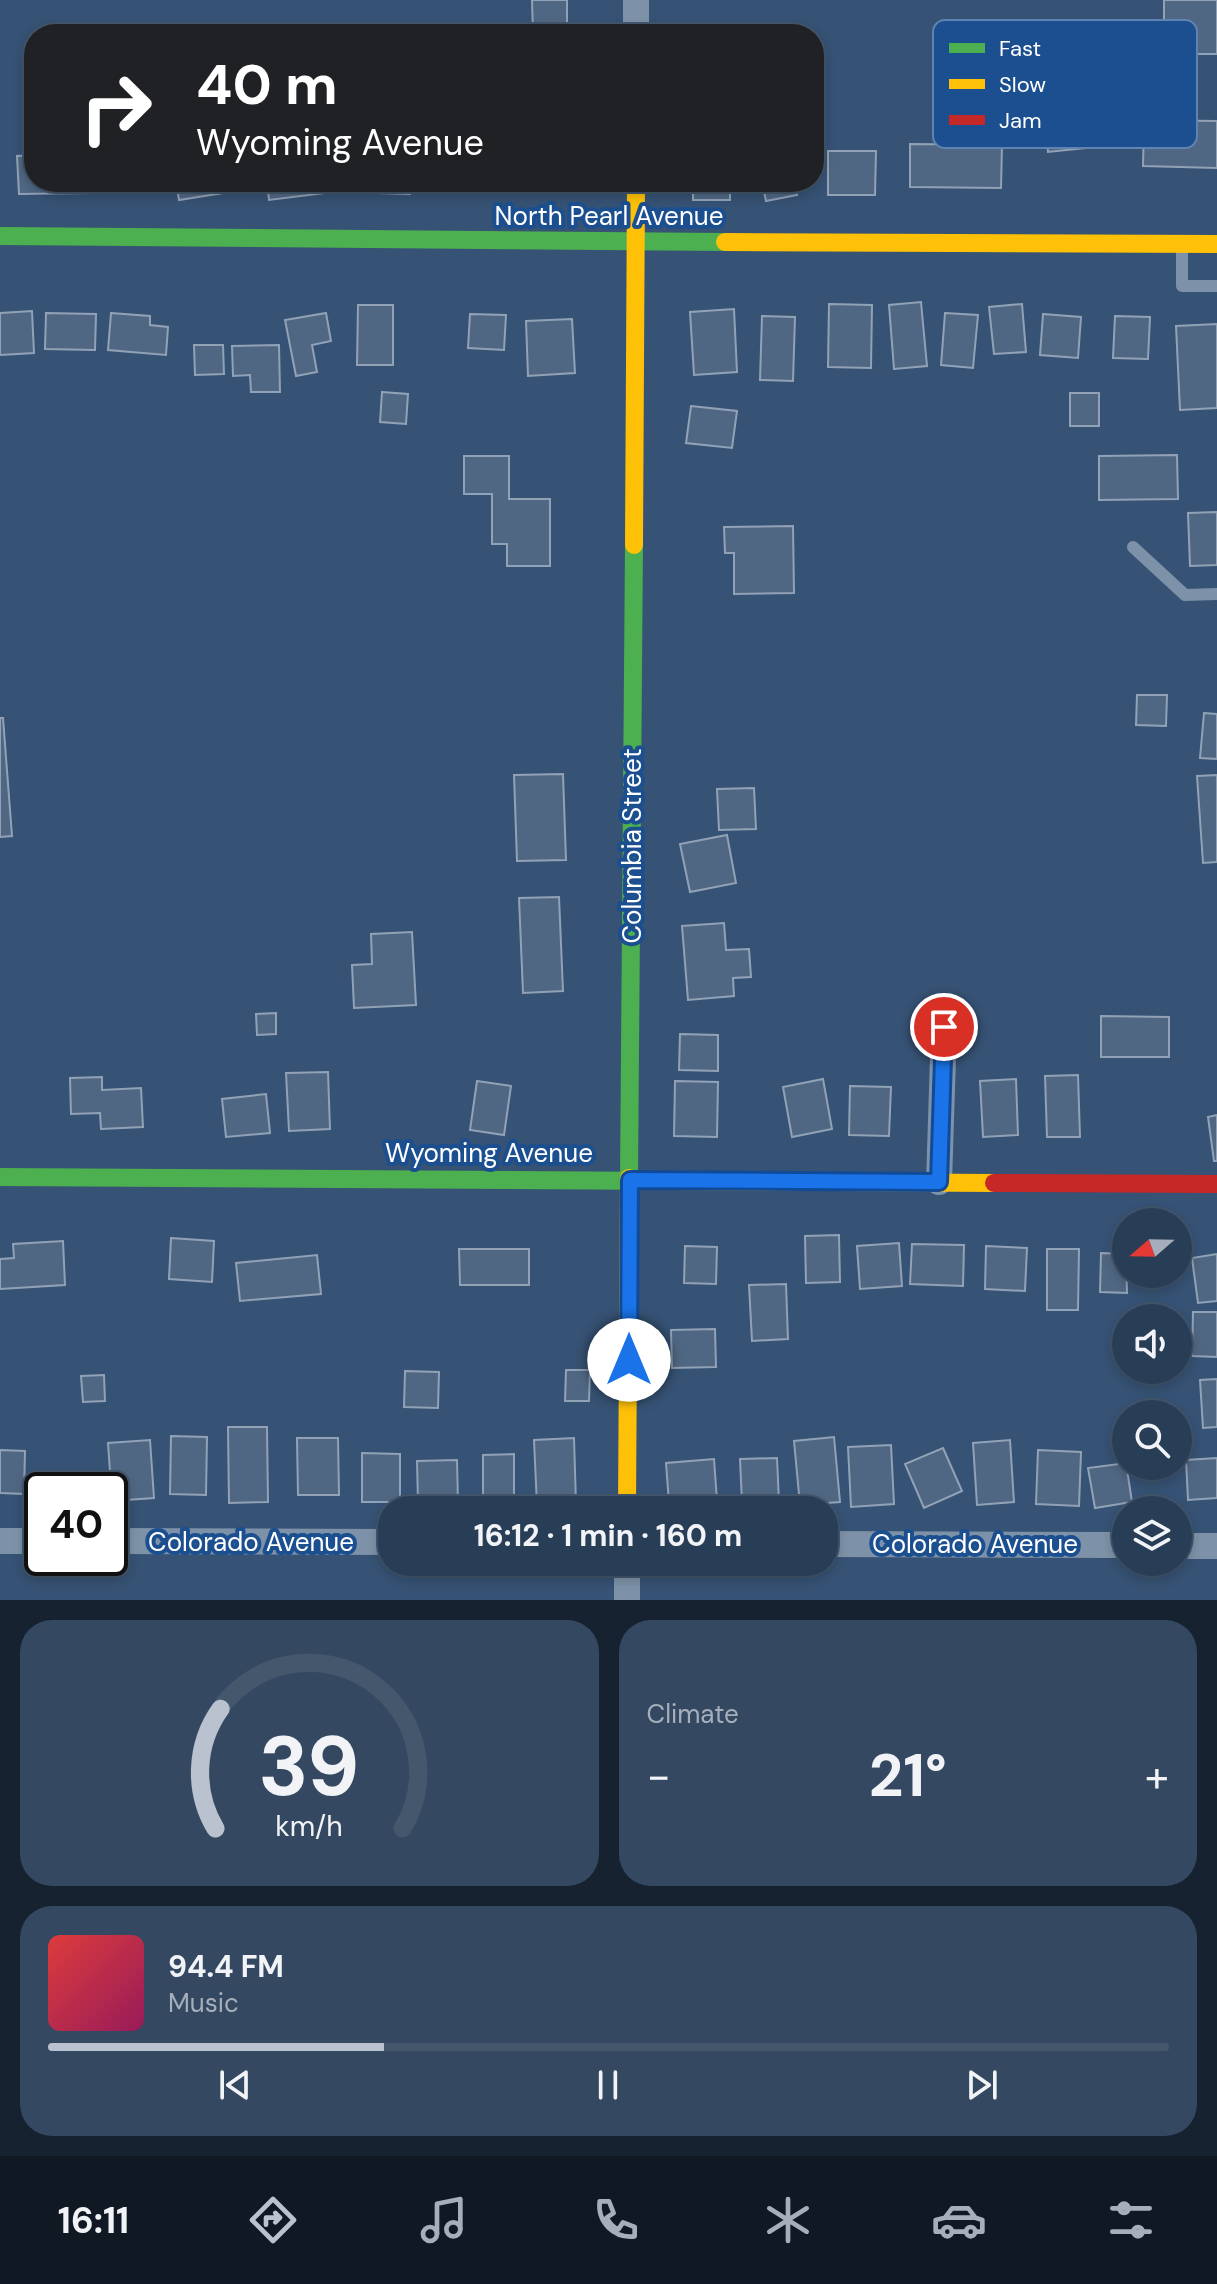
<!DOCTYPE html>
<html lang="en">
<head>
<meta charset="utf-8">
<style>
	body { margin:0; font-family:"DM Sans",sans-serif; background:#344961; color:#f1f3f6; height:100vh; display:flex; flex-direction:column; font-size:30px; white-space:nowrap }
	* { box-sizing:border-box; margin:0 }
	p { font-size:26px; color:#a5aeba }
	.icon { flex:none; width:44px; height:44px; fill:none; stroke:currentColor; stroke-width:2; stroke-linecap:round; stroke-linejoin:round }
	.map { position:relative; height:1600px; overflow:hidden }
	.side { display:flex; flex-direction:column; gap:20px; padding:20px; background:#162230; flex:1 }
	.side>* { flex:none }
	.top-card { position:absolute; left:24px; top:24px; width:800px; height:168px; border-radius:32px; box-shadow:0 4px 12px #0003,0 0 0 2px #44576d; background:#202124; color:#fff; overflow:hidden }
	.needle { width:52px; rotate:250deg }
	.tools { position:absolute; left:1112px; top:1208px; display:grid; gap:16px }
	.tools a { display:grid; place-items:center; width:80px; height:80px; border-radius:50%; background:#283e57; box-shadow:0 4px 12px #0003,0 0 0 2px #44576d; font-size:40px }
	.speed { position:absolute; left:24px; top:1472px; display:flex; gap:16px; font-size:40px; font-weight:700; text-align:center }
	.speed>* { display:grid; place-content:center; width:104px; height:104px; border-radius:50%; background:#283e57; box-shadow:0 4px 12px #0003,0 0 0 2px #44576d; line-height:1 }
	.speed .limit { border:4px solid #111; border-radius:12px; background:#fff; color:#111 }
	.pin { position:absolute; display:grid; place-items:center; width:68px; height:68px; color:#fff; margin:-34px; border:4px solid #fff; border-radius:50%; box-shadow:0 2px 8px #0007 }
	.me { position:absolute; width:88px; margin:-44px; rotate:0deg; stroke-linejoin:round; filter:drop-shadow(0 0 6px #0008) }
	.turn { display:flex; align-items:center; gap:28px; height:168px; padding:0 40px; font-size:36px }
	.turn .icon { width:104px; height:104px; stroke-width:2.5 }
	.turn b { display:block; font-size:56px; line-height:68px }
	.big { font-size:60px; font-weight:700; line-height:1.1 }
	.side .card { flex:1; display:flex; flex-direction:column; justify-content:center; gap:12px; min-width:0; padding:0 28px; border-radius:32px; background:#344961 }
	.side .dial { align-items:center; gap:0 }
	.dial svg { height:208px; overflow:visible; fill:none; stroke:#44576d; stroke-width:7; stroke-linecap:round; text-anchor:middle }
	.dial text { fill:#f1f3f6; stroke:none }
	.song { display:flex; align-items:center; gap:24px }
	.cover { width:96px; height:96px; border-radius:12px; background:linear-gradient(135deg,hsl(0 70% 55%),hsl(330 70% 35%)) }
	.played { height:8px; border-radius:4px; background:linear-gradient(90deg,#b9c2ce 30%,#44576d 30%) }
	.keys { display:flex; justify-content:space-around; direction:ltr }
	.heat { display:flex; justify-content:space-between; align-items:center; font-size:44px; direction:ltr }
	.side .tiles { flex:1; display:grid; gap:20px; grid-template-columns:1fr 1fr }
	.card:last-child { grid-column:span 2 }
	.trip { position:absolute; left:378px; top:1496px; width:460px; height:80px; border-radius:32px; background:#283e57; box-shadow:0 4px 12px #0003,0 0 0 2px #44576d; font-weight:700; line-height:80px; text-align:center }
	.dock { display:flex; height:128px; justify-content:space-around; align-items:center; background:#101923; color:#a5aeba }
	.dock .icon { width:56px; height:56px }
	.dock .selected { color:#b9c2ce }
	.dock b { font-size:36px; color:#f1f3f6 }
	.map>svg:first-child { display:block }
</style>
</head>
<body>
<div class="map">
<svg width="1217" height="1600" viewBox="0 0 1217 1600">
	<rect width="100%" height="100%" fill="#365274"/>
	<path fill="#506783" stroke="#92a2b6" stroke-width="2" d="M 532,0 L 567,0 L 567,34 L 533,34 Z
		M 1164,0 L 1217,0 L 1217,54 L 1190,54 L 1191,36 L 1164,36 Z
		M 1081,77 L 1083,98 L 1108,96 L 1111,130 L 1084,132 L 1085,148 L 1048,152 L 1042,80 Z
		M 1144,120 L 1217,121 L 1217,168 L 1143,166 Z
		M 910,144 L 1002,145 L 1001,188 L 910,187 Z
		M 828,151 L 876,151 L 875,195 L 828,195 Z
		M 34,155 L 34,182 L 91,182 L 91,193 L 19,194 L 17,156 Z
		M 176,182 L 248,182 L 249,189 L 179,200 Z
		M 267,182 L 341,182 L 342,191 L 269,200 Z
		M 378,182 L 410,182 L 410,194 L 378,193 Z
		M 450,182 L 537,182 L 537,190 L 451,193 Z
		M 693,182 L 730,182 L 730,200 L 693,200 Z
		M 762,182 L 795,182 L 797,195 L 766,201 Z
		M 921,302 L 927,366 L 894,369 L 889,305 Z
		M 829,304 L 872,305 L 871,368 L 828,367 Z
		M 1022,304 L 1026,352 L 994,354 L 989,307 Z
		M 358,305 L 393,305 L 393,365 L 357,365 Z
		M 734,309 L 737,372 L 694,375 L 690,312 Z
		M 32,311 L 34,353 L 0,355 L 0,313 Z
		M 46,313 L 96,314 L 95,350 L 45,349 Z
		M 111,313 L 150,316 L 150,325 L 168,327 L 166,355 L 108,350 Z
		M 326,313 L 331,341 L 312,345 L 317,372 L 296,376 L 285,320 Z
		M 945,313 L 978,315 L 973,368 L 941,365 Z
		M 470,314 L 506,315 L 504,350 L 468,348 Z
		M 1043,314 L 1081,317 L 1078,358 L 1040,355 Z
		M 762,316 L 795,317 L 793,381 L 760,380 Z
		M 1115,316 L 1150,317 L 1148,359 L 1113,358 Z
		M 572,319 L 575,373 L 528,376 L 526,321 Z
		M 1217,324 L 1217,408 L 1180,410 L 1176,326 Z
		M 194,345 L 223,345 L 224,374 L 195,375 Z
		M 279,345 L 280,392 L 251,392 L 250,375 L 233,376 L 232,346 Z
		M 382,392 L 408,394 L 406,424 L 380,422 Z
		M 1070,393 L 1099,393 L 1099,426 L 1070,426 Z
		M 691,406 L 737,411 L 732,448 L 686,443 Z
		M 1177,455 L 1178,499 L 1099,500 L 1099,456 Z
		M 464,456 L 509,456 L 509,499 L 550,499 L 550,566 L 507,566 L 507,544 L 492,544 L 492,494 L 464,494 Z
		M 1217,512 L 1217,565 L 1190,566 L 1188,513 Z
		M 793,526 L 794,593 L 734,594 L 734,553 L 725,553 L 724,527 Z
		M 1137,695 L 1167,695 L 1166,726 L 1136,725 Z
		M 1204,713 L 1217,714 L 1217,759 L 1200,758 Z
		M 0,718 L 3,718 L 12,836 L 0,837 Z
		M 563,774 L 566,860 L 517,861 L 514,775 Z
		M 1217,775 L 1217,862 L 1203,863 L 1197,776 Z
		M 754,788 L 756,829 L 719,830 L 717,789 Z
		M 727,835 L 736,883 L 690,892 L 680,844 Z
		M 559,897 L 563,991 L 523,993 L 519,898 Z
		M 724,923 L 726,950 L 749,949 L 751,977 L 733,978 L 734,996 L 688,1000 L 682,926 Z
		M 412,932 L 416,1005 L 354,1008 L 352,965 L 372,964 L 371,934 Z
		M 276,1013 L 276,1034 L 257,1035 L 256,1014 Z
		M 1101,1016 L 1169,1017 L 1169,1057 L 1101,1057 Z
		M 680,1034 L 718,1035 L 718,1071 L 679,1070 Z
		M 328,1072 L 330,1129 L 289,1131 L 286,1073 Z
		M 1078,1075 L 1080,1137 L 1047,1137 L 1045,1076 Z
		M 102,1077 L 102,1090 L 141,1088 L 143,1127 L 101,1129 L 100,1113 L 71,1114 L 70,1078 Z
		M 823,1079 L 832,1129 L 792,1137 L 783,1087 Z
		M 1016,1079 L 1018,1135 L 983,1137 L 980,1081 Z
		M 477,1081 L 511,1086 L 504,1135 L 470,1130 Z
		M 675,1081 L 718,1082 L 717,1137 L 674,1136 Z
		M 850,1086 L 891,1087 L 889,1136 L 849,1135 Z
		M 266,1094 L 270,1133 L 226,1137 L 222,1099 Z
		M 1217,1115 L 1217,1161 L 1214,1161 L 1208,1117 Z
		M 839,1235 L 840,1282 L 806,1283 L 805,1236 Z
		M 171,1238 L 214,1241 L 212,1282 L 169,1279 Z
		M 63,1241 L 65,1285 L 0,1289 L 0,1259 L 14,1258 L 13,1244 Z
		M 899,1243 L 902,1286 L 860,1289 L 857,1246 Z
		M 912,1244 L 964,1245 L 963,1286 L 910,1284 Z
		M 685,1246 L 717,1247 L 716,1284 L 684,1283 Z
		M 986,1246 L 1027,1248 L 1025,1291 L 985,1289 Z
		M 459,1249 L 529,1249 L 529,1285 L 460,1285 Z
		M 1047,1249 L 1079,1249 L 1078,1310 L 1047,1310 Z
		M 1101,1253 L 1126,1254 L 1127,1293 L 1100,1292 Z
		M 1217,1254 L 1217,1301 L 1198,1303 L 1192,1258 Z
		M 317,1255 L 321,1294 L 240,1301 L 236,1263 Z
		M 786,1284 L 788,1339 L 752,1341 L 749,1285 Z
		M 1193,1312 L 1217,1312 L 1217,1357 L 1192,1356 Z
		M 715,1329 L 716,1367 L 672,1368 L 671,1330 Z
		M 566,1370 L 590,1370 L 589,1401 L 565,1401 Z
		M 405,1371 L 439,1372 L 438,1408 L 404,1407 Z
		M 104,1375 L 105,1401 L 83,1402 L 81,1376 Z
		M 1217,1379 L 1217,1427 L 1203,1428 L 1200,1380 Z
		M 228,1427 L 267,1427 L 268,1502 L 229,1503 Z
		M 171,1436 L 207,1437 L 206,1495 L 170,1494 Z
		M 834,1437 L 840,1502 L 800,1505 L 794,1441 Z
		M 297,1438 L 338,1438 L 339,1495 L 298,1495 Z
		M 574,1438 L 576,1504 L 537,1506 L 534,1440 Z
		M 150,1440 L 154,1498 L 112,1501 L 108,1443 Z
		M 1010,1440 L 1014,1502 L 977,1505 L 973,1443 Z
		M 891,1445 L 894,1504 L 851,1507 L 848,1447 Z
		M 943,1448 L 962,1491 L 924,1508 L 905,1464 Z
		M 0,1450 L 25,1451 L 24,1494 L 0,1493 Z
		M 1038,1450 L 1081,1452 L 1079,1506 L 1036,1504 Z
		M 362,1453 L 400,1454 L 400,1502 L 362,1502 Z
		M 514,1454 L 514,1502 L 483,1502 L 483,1455 Z
		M 777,1458 L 779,1502 L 742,1503 L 740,1459 Z
		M 1217,1458 L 1217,1498 L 1188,1500 L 1186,1460 Z
		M 714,1459 L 717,1500 L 669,1503 L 666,1463 Z
		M 457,1460 L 458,1502 L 418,1503 L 417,1461 Z
		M 1126,1463 L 1132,1502 L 1095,1508 L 1088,1468 Z"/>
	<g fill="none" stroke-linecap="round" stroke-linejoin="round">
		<path stroke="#7d92a8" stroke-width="12" d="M 1182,248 L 1182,286 L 1217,286
			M 1133,547 L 1185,595 L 1217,594"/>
		<path stroke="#7d92a8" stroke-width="26" d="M 636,34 L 636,0
			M 939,1182 L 944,1027
			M 0,1541 L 42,1541
			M 110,1541 L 392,1542
			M 824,1544 L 1126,1545
			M 1178,1546 L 1217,1546
			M 627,1600 L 627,1562"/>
		<path stroke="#4caf50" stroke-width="18" d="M 0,236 L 725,242
			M 0,1177 L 673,1181
			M 629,1178 L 634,545"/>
		<path stroke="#ffc107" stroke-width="18" d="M 725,242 L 1217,244
			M 634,545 L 636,182
			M 673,1181 L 994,1183
			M 627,1510 L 629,1178"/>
		<path stroke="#c62828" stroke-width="18" d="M 994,1183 L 1217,1184"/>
	</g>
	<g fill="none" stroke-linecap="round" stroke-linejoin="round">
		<defs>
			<path id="route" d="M 629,1360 L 630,1180 L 939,1182 L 944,1027"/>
		</defs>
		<use href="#route" stroke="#114b97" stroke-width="20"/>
		<use href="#route" stroke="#1a73e8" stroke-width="14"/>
	</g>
	<g text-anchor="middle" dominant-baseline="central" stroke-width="8" stroke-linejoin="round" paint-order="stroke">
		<g font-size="26" fill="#fff" stroke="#1b4f8f">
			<text x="609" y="216">North Pearl Avenue</text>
			<text transform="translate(632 846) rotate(-90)">Columbia Street</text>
			<text x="489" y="1153">Wyoming Avenue</text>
			<text x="251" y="1542">Colorado Avenue</text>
			<text x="975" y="1544">Colorado Avenue</text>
		</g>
	</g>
	<rect x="933" y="20" width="264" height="128" rx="12" fill="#1b4f8f" stroke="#5f84b1" stroke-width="2"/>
	<rect x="949" y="43" width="36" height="10" fill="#4caf50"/>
	<rect x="949" y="79" width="36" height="10" fill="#ffc107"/>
	<rect x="949" y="115" width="36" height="10" fill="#c62828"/>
	<g font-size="22" fill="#fff">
		<text x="999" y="56">Fast</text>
		<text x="999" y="92">Slow</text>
		<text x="999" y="128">Jam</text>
	</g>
</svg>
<div class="tools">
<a><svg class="needle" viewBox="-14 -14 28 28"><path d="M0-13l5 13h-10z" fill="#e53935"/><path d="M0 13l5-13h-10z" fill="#a5aeba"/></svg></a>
<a><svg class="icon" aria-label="sound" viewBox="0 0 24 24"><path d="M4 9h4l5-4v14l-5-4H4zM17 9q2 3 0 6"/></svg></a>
<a><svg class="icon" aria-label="search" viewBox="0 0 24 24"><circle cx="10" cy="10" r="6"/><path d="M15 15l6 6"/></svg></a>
<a><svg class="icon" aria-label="layers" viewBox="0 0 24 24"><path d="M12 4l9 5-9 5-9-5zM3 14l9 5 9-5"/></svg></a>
</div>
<div class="speed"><div class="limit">40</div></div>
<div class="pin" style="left:944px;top:1027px;background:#d93025"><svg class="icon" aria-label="arrive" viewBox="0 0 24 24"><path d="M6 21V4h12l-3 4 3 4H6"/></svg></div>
<svg class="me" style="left:629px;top:1360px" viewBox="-20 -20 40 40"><circle r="19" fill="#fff"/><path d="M0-13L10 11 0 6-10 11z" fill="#1a73e8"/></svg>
<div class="trip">16:12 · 1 min · 160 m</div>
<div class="top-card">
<div class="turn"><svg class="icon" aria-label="right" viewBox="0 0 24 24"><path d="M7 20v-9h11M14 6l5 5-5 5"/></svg><div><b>40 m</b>Wyoming Avenue</div></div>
</div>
</div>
<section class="side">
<div class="tiles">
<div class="card dial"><svg viewBox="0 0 100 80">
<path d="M14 69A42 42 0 1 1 86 69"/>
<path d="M14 69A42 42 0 0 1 16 23" stroke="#b9c2ce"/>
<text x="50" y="56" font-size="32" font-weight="700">39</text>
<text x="50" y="72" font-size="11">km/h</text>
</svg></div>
<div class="card"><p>Climate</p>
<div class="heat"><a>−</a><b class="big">21°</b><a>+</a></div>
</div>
<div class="card">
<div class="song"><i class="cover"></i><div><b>94.4 FM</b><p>Music</p></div></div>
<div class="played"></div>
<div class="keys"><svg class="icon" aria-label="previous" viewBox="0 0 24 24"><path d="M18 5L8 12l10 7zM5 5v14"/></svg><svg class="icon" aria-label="pause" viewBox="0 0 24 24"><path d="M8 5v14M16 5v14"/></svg><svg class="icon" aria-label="next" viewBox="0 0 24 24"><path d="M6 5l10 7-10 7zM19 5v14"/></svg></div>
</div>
</div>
</section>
<nav class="dock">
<b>16:11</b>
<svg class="icon selected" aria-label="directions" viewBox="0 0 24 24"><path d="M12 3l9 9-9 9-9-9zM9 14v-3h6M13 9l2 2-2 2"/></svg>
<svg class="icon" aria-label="music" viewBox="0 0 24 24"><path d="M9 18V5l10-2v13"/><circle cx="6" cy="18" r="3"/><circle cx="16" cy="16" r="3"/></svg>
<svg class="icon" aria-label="phone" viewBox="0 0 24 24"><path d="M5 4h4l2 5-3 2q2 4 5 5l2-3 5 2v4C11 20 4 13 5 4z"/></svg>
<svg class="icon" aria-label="climate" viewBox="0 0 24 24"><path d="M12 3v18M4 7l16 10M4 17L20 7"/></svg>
<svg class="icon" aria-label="car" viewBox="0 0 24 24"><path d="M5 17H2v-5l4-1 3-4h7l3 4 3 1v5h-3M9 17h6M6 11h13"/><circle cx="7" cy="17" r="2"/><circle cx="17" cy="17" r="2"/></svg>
<svg class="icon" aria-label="filters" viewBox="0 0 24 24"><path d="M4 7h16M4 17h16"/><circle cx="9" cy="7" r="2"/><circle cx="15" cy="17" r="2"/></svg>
</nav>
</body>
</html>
